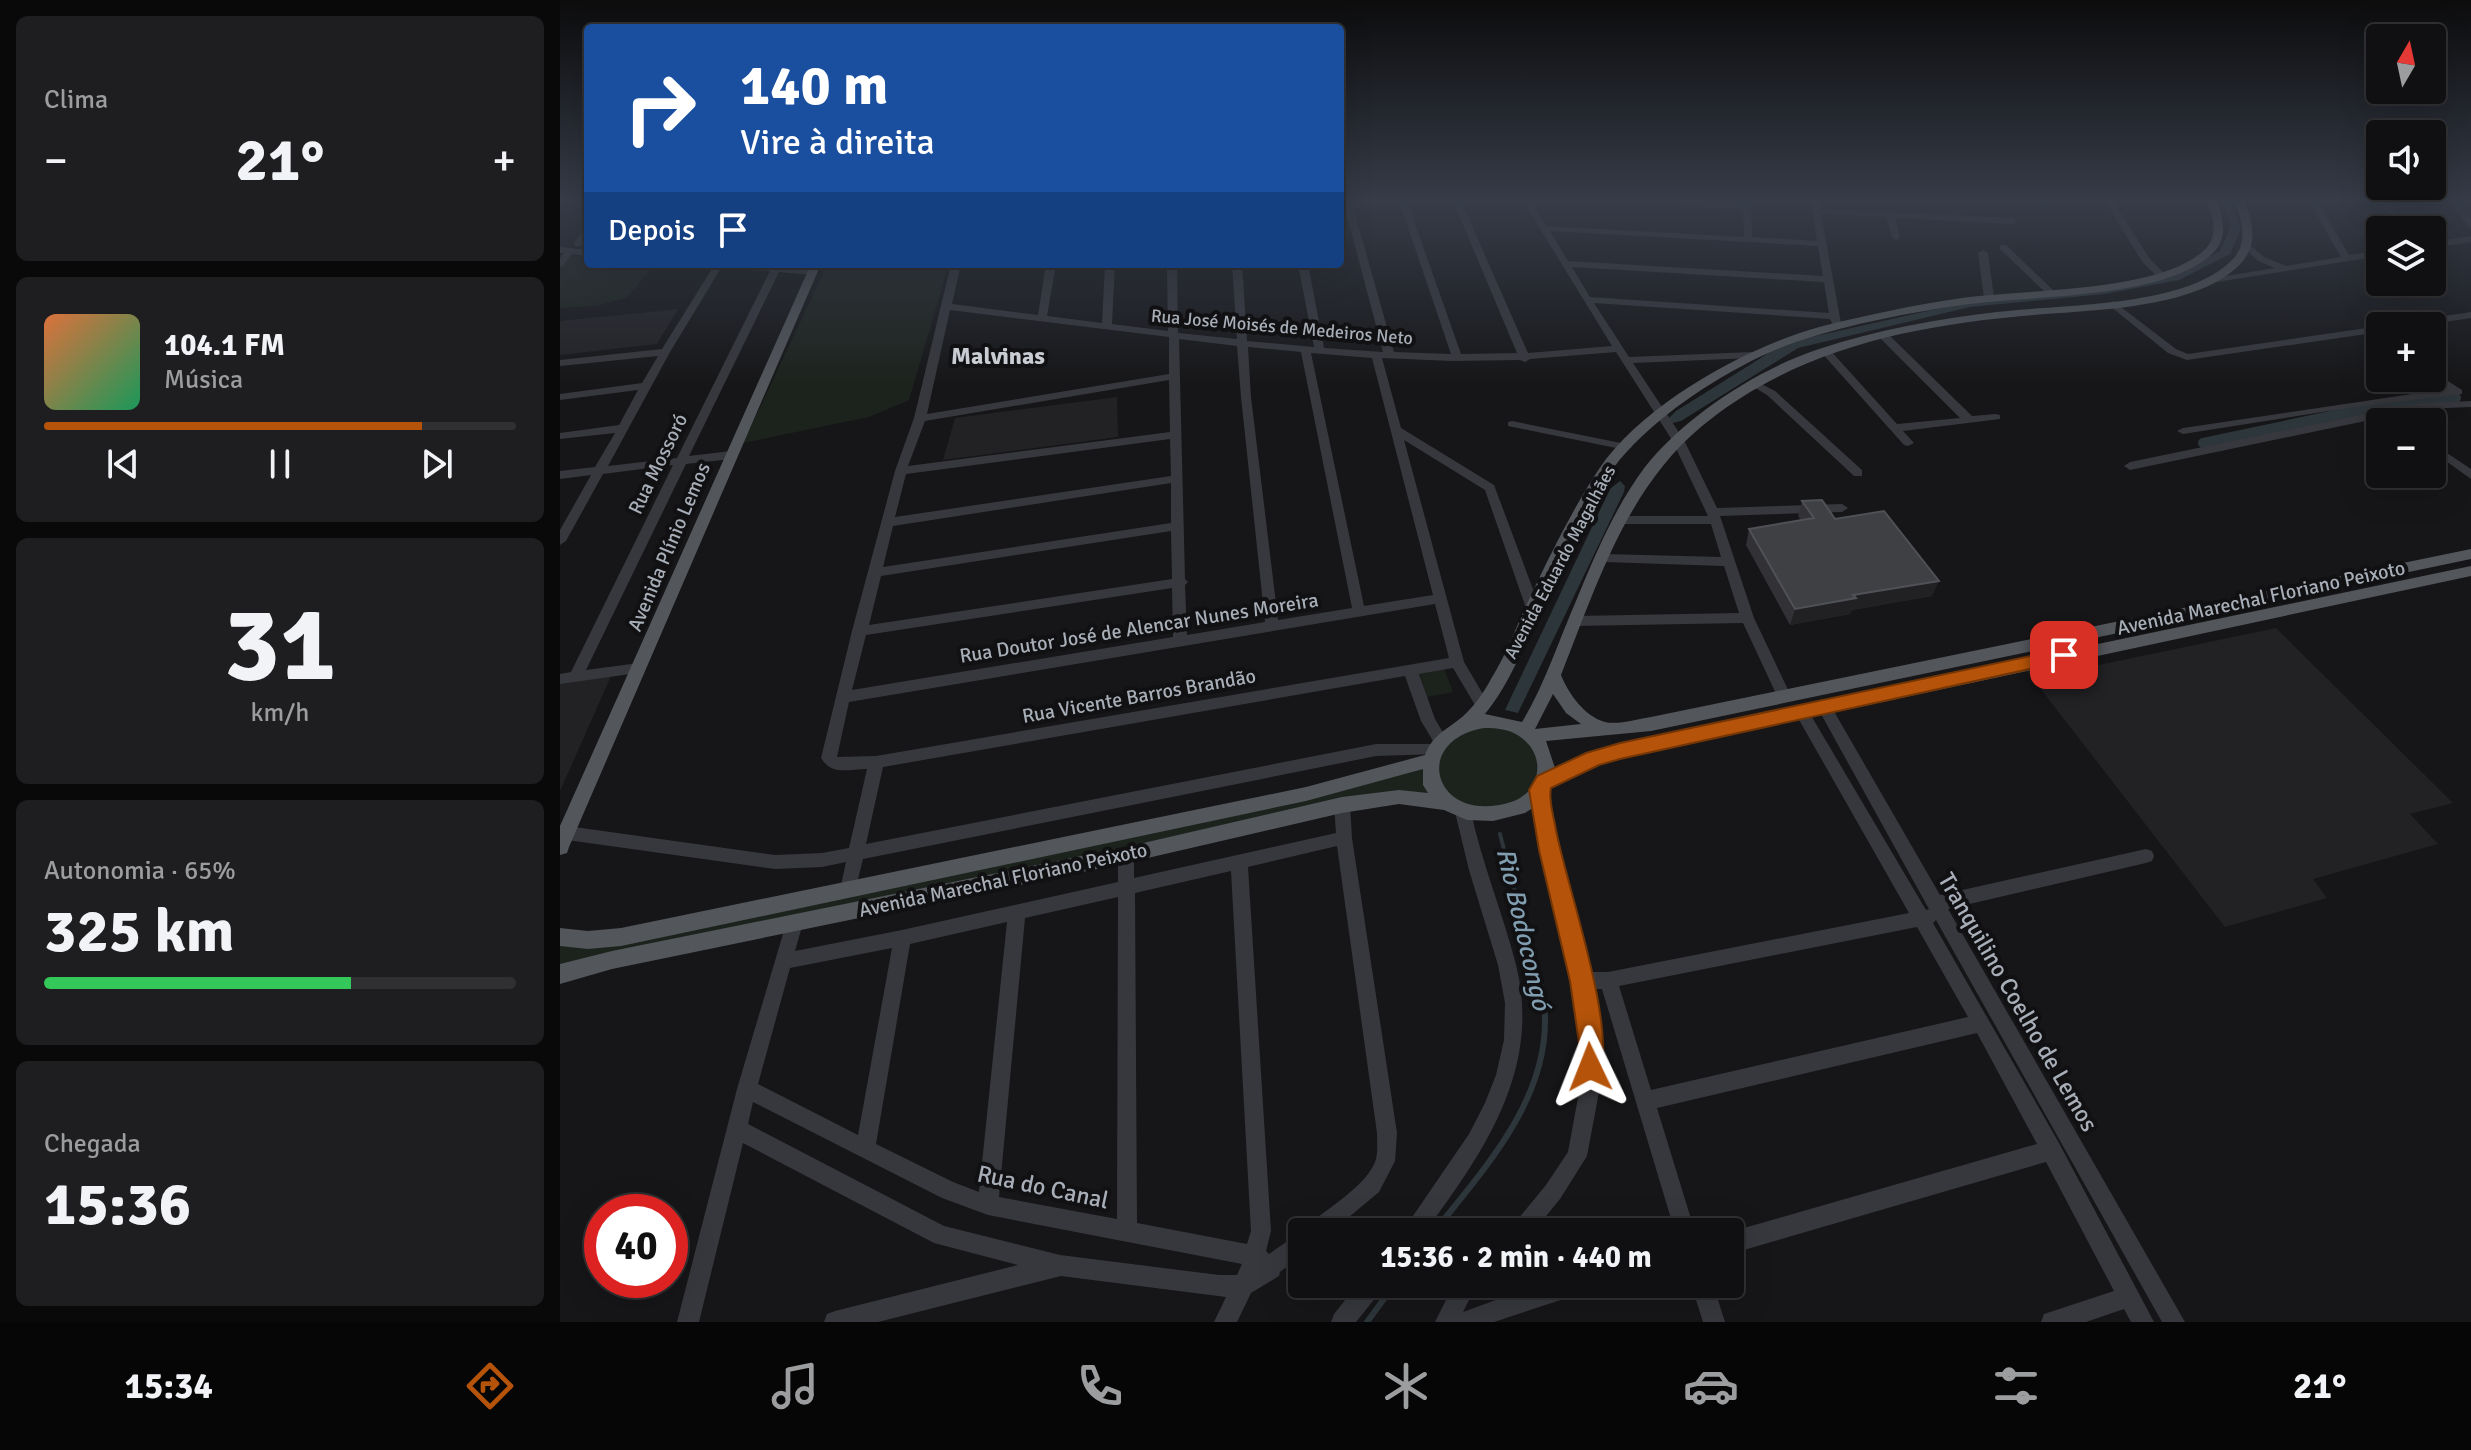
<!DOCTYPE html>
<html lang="pt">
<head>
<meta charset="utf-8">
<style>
	body { margin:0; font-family:Signika,sans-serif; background:#1e1e20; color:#f1f3f6; height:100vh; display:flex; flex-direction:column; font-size:30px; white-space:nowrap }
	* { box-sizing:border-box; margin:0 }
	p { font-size:26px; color:#9c9d9f }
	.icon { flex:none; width:44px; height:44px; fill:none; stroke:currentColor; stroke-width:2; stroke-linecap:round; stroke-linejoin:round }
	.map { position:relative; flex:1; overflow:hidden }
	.drawer { display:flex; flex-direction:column; gap:16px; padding:16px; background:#09090a; width:560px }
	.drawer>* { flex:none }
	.guide { position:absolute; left:24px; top:24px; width:760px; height:244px; border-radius:8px; box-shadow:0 8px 32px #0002,0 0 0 2px #303032; background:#1a4fa0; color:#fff; overflow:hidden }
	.needle { width:52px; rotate:9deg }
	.tools { position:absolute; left:1806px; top:24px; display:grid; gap:16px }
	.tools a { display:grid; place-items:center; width:80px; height:80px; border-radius:8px; background:#101012; box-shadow:0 8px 32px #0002,0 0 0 2px #303032; font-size:40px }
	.speed { position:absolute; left:24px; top:1194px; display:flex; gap:16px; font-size:40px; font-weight:700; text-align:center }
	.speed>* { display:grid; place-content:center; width:104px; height:104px; border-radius:50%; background:#101012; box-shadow:0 8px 32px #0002,0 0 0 2px #303032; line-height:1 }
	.speed .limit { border:12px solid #d22; background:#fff; color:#111 }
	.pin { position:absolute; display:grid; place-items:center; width:68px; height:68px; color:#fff; margin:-34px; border-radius:16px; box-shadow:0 4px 12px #0006 }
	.me { position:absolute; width:88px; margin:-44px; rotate:358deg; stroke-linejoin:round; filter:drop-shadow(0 0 6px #0008) }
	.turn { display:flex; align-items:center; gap:28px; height:168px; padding:0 24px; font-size:36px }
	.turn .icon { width:104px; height:104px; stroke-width:2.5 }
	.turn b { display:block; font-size:56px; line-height:68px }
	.then { display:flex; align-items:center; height:76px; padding:0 24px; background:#0003; gap:16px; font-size:30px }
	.big { font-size:60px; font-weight:800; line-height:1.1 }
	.drawer .card { flex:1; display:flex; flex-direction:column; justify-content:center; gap:12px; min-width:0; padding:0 28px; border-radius:12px; background:#1e1e20 }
	.drawer .dial { align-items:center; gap:0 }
	.dial b { font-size:104px; line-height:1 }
	.song { display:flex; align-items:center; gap:24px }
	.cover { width:96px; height:96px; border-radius:12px; background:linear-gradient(135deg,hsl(20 70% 55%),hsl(150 70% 35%)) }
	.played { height:8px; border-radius:4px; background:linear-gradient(90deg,#b45309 80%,#303032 80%) }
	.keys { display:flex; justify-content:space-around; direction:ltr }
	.heat { display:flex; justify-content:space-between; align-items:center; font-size:44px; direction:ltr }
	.charge { height:12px; border-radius:6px; background:linear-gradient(90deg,#34c759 65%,#303032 0) }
	.trip { position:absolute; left:728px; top:1218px; width:456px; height:80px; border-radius:8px; background:#101012; box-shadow:0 8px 32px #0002,0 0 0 2px #303032; font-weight:800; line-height:80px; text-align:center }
	.menu { display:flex; height:128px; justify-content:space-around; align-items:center; background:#060607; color:#9c9d9f }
	.menu .icon { width:56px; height:56px }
	.menu .on { color:#b45309 }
	.menu b { font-size:36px; color:#f1f3f6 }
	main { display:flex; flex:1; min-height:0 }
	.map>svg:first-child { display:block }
</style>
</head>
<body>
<main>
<section class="drawer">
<div class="card"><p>Clima</p>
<div class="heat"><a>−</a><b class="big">21°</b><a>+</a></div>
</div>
<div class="card">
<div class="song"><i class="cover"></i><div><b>104.1 FM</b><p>Música</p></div></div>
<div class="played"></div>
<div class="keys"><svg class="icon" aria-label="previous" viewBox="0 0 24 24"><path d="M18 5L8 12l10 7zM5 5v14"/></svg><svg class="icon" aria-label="pause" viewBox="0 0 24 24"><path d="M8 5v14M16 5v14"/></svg><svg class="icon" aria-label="next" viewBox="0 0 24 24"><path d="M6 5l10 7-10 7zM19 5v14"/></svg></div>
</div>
<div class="card dial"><b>31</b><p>km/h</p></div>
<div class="card"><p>Autonomia · 65%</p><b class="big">325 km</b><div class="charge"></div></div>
<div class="card"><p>Chegada</p><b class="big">15:36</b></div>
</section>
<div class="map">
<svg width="1911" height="1322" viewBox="0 0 1911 1322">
	<rect width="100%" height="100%" fill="#161618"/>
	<path fill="#222225" d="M 118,309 L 97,344 L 0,355 L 0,321 Z
		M 557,397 L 558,437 L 383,460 L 395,418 Z
		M 1716,628 L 1893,803 L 1850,814 L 1878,844 L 1753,879 L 1767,898 L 1665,927 L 1466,670 L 1477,667 L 1491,675 Z
		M 51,676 L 0,791 L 0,678 Z"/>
	<path fill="#1c231d" d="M 11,255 L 28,257 L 28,264 L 95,265 L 66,298 L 36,306 L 0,308 L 0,269 Z
		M 264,264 L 389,264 L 349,400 L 309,417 L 183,443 L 263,274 Z
		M 884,669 L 893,692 L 867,697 L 860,674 Z
		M 908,726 L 957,730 L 980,751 L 981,782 L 952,807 L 912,810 L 879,787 L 874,759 Z
		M 868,763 L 881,800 L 846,794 L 0,971 L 0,940 L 34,941 Z"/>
	<path fill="#2d363b" d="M 1662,201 L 1670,201 L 1681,228 L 1670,254 L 1619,280 L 1545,294 L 1410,307 L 1238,348 L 1121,421 L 1109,424 L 1108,419 L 1116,411 L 1225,343 L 1403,303 L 1538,290 L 1610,277 L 1660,251 L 1671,226 Z
		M 1060,481 L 1065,486 L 1064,492 L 958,713 L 945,710 L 1050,489 Z"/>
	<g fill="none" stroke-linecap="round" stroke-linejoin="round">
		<path stroke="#2d363b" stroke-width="4" d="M 940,834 L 966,935"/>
		<path stroke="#2d363b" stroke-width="6" d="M 874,1232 C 923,1170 987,1102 985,1017 C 984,989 973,960 966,933
			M 807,1322 L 835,1284"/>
		<path stroke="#2d363b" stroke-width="10" d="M 1643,443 L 1794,411 L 1896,398"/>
		<path fill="#37383d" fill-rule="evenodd" d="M 783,201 L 833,201 L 829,204 L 793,207 L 834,352 L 891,354 L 839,201 L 847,201 L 901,354 L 957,353 L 893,201 L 901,201 L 968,353 L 1052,346 L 963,201 L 971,201 L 986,226 L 1184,237 L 1183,209 L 1067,204 L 1063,201 L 1183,204 L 1183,201 L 1191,201 L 1192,237 L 1257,241 L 1251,201 L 1259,201 L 1261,209 L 1453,218 L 1457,221 L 1453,224 L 1335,218 L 1340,237 L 1336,240 L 1332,237 L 1326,217 L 1261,214 L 1281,323 L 1276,326 L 1273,325 L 1270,319 L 1034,303 L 1069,357 L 1192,352 L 1197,355 L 1192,358 L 1073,363 L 1124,440 L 1157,508 L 1282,504 L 1288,508 L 1282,512 L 1160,516 L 1194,618 L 1231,696 L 1229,700 L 1219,700 L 1183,623 L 1015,626 L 1008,621 L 1015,616 L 1179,613 L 1164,566 L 1044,562 L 1038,558 L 1044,554 L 1161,557 L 1151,524 L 1061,524 L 1055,520 L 1061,516 L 1148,516 L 1112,440 L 1056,352 L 970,359 L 965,362 L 960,360 L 892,361 L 822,358 L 841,428 L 934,485 L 980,608 L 973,613 L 966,608 L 925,490 L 844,440 L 904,662 L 930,706 L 928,710 L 918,710 L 893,668 L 859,674 L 875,719 L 888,741 L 886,745 L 880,747 L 882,750 L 879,754 L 816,756 L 303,859 L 294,895 L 288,897 L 282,895 L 280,890 L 286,862 L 262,867 L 215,869 L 0,839 L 0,825 L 215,855 L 262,853 L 289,848 L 307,769 C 288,769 272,776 261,758 L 292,631 L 335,471 L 354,418 L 391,264 L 401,264 L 392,304 L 478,315 L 486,264 L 496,264 L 487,316 L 542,323 L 545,264 L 555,264 L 552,324 L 608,331 L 607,264 L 617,264 L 618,333 L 677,339 L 672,264 L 682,264 L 687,341 L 754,347 L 738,264 L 748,264 L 764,348 L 823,352 L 785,208 L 780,208 ZM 990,231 L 1258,246 L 1263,276 L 1008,261 ZM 1012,267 L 1264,282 L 1269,313 L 1030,297 ZM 390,310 L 609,337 L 609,374 L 367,414 ZM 619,339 L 677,346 L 681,397 L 705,622 L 627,635 L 625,585 L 628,582 L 625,579 ZM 688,347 L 741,352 L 792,608 L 718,620 L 691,397 ZM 751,353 L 812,358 L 873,595 L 804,606 ZM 609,380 L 610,432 L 348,466 L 365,421 ZM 610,439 L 611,476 L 335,517 L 346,474 ZM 611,483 L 611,523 L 323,567 L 333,526 ZM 611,531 L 612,579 L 309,625 L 321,576 ZM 612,588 L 613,637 L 292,690 L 306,635 ZM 875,604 L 889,658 L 316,756 L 277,757 L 289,702 ZM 845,676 L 861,721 L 875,744 L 816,744 L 306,844 L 323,767 Z
			M 1479,201 L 1487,201 L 1489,206 L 1482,208 Z
			M 1545,201 L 1553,201 L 1590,259 L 1604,273 L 1604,277 L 1598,277 L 1583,263 Z
			M 1749,201 L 1757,201 L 1789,255 L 1820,250 L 1820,256 L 1644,284 L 1642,282 L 1647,279 L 1715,268 L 1698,261 L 1683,246 L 1687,243 L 1704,257 L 1726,266 L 1781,257 Z
			M 1819,201 L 1827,201 L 1844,230 L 1836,230 Z
			M 1888,201 L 1896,201 L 1911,219 L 1911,228 L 1908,227 Z
			M 28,227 L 28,236 L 20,246 L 14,246 L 14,242 Z
			M 1911,236 L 1911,242 L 1872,248 L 1872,242 Z
			M 1440,245 L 1446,245 L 1493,290 L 1493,294 L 1487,294 L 1440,249 Z
			M 0,247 L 28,250 L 28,256 L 12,254 L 3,266 L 0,267 L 0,258 L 4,253 L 0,253 Z
			M 1423,250 L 1428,253 L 1434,298 L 1429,301 L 1424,298 L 1418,253 Z
			M 145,264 L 186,264 L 253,269 L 258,272 L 253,275 L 219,272 L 129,456 L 171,451 L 177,455 L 171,459 L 126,464 L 26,670 L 79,663 L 86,668 L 84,672 L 0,684 L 0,674 L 11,672 L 113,465 L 43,474 L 6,541 L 0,545 L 0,530 L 31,475 L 0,479 L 0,471 L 35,467 L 55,433 L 0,439 L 0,433 L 59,425 L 78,390 L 0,400 L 0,394 L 82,383 L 98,356 L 0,366 L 0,360 L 102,349 L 153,267 ZM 161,268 L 210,271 L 117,458 L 48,466 L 110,352 Z
			M 1553,301 L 1616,349 L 1628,354 L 1820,326 L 1820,332 L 1627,360 L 1608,353 L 1550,306 L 1548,304 Z
			M 1911,312 L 1911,318 L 1857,326 L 1832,326 L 1837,323 Z
			M 1325,334 L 1329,335 L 1412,416 L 1436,414 L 1440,415 L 1440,419 L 1343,431 L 1354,443 L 1348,446 L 1344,445 L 1260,351 L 1269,349 L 1337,424 L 1400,418 L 1321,339 L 1320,337 Z
			M 1872,371 L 1902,390 L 1902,394 L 1794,407 L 1623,434 L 1617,431 L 1623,428 L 1886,389 L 1871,378 Z
			M 1196,381 L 1215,391 L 1302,470 L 1302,476 L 1294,476 L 1207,395 L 1192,386 L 1192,382 Z
			M 1911,401 L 1911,407 L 1863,409 L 1570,470 L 1564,466 L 1570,462 L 1828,409 L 1863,403 Z
			M 952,421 L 1066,444 L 1072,447 L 1066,450 L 948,426 L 948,422 Z
			M 1872,443 L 1911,469 L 1911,479 L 1872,451 Z
			M 1263,699 L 1268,701 L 1380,895 L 1586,849 L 1592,851 L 1594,856 L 1592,861 L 1586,863 L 1388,909 L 1625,1322 L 1602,1322 L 1376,920 L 1373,923 L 1499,1143 L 1594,1322 L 1571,1322 L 1564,1309 L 1526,1322 L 1481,1322 L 1484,1314 L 1554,1291 L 1486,1162 L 1170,1254 L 1170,1232 L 1477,1144 L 1417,1033 L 1097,1108 L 1135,1232 L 1115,1232 L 1042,989 L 1032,989 L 1040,1043 L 1039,1092 L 1027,1156 L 1000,1199 L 973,1232 L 950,1232 L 953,1225 L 986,1185 L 1008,1152 L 1019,1092 L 1022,1043 L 1013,981 L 981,850 L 971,790 L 973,785 L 979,784 L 985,785 L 987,790 L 997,850 L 1029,972 L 1048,972 L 1349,913 L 1234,711 L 1236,707 L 1246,707 L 1366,910 L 1369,909 L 1256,705 L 1258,701 ZM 1357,927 L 1408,1017 L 1091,1090 L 1059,986 Z
			M 782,798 L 788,800 L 790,805 L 792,838 L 837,1133 L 835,1161 L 819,1192 L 771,1232 L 745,1232 L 748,1225 C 768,1208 809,1184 816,1159 C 818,1151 817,1141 817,1133 L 777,846 L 688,867 L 711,1231 L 706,1251 L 709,1254 L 742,1231 L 743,1232 L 742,1255 L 720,1272 L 719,1276 L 691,1293 L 677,1322 L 654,1322 L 666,1297 L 501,1276 L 318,1322 L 264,1322 L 267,1314 L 275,1311 L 458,1265 L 374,1243 L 183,1143 L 139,1322 L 117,1322 L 177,1089 L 228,917 L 234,915 L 240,917 L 243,923 L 235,951 L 342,930 L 558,882 L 558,855 L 560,850 L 566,848 L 572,850 L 574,855 L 574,878 L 776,833 L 774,805 L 776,800 ZM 671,871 L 691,1231 L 687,1244 L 577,1223 L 575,893 ZM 558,897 L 557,1219 L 439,1197 L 465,918 ZM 447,922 L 419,1192 L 393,1182 L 316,1144 L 350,944 ZM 332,948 L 298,1135 L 198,1084 L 230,968 ZM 193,1102 L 382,1198 L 428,1215 L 682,1264 L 677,1275 L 659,1275 L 500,1255 L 384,1226 L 188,1124 Z
			M 903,805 L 909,807 L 911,812 C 922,864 943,913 956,965 C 982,1069 924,1152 865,1232 L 842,1232 L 909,1134 L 925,1103 L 936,1075 L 944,1040 L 945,1003 L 938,965 L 909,870 L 895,812 L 897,807 Z
			M 798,1284 L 823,1284 L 820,1292 L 796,1322 L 771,1322 L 774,1314 Z
			M 894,1284 L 917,1284 L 903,1312 L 980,1284 L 1027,1284 L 1024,1292 L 1016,1295 L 934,1322 L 875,1322 Z
			M 1131,1284 L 1153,1284 L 1165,1322 L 1143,1322 Z"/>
		<path fill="#53565b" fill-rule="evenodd" d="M 1647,201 L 1657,201 C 1663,218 1668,237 1654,252 C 1607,300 1467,295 1402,305 C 1348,313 1294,323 1242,340 C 1180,359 1087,418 1050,473 C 1025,511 1005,555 986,596 C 967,637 953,680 925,714 L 962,722 C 984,686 999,640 1016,601 C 1035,555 1055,507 1085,467 C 1125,416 1198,369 1259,349 C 1316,330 1377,319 1437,312 C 1501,304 1621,308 1670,262 C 1689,245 1683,222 1674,201 L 1684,201 C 1700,238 1694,260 1658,281 C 1608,309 1531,310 1474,315 C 1354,325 1237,348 1142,426 C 1066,489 1036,587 1001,675 C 1008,693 1025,717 1045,722 C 1058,725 1078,719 1091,717 L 1911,549 L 1911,559 L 1091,731 L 986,741 L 995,768 L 1027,753 L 1060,744 L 1911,566 L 1911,576 L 1060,758 L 1037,764 L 991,787 L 985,800 L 965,813 L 933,821 L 907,820 L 884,810 L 839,804 L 782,813 L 566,863 L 52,969 L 0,984 L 0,964 L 52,951 L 566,847 L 782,797 L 839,790 L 868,793 L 863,785 L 863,769 L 746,801 L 61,946 L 28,949 L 0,946 L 0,928 L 28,931 L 61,928 L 746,787 L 865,755 C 872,737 882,732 897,721 C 911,711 923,694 931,679 C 945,657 954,632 965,608 C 987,561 1010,513 1039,469 C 1083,404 1185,348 1259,327 C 1306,315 1354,305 1402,298 C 1462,289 1607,293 1647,247 C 1658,234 1653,216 1647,201 ZM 993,694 L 1006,713 L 1021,724 L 975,729 ZM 924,728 C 937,728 949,729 959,736 C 987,754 982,792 951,802 C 875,826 849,741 924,728 Z
			M 251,264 L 261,264 L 9,847 L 7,853 L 0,855 L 0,826 Z"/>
	</g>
	<path fill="#323236" d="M 1242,501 L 1275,519 L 1372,596 L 1292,610 L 1290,614 L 1230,625 L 1186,545 L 1189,529 L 1241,521 L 1238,516 Z"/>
	<path fill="#212124" d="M 1379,581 L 1372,596 L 1292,610 L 1290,614 L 1230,625 L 1235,609 L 1293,595 Z"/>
	<path fill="#3f4044" stroke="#4f5156" stroke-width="2" d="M 1262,500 L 1275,519 L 1324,511 L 1379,581 L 1293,595 L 1296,598 L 1235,609 L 1189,529 L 1254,518 L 1242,501 Z"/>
	<linearGradient id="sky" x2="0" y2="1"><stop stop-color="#0c0c0d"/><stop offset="0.52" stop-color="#363c48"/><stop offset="1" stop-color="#363c48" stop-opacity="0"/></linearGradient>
	<rect width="1911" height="386" fill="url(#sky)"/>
	<path fill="#b45309" stroke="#753606" stroke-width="2" d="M 1504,649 L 1511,650 L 1513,655 L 1511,660 L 1060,759 L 1039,765 L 991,788 C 988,800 994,817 996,830 C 1006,884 1058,1030 1039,1076 L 1030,1080 L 1021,1076 L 1018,1067 L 1019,1043 L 1010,981 L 979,850 L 969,790 L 977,776 L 1026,753 L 1060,743 Z"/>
	<g text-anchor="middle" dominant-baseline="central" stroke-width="8" stroke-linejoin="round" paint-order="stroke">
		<g font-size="18" fill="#a8aeb7" stroke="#111113">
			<text transform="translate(722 327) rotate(5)">Rua José Moisés de Medeiros Neto</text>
			<text transform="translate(1000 562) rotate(-62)">Avenida Eduardo Magalhães</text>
		</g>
		<g font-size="20" fill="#a8aeb7" stroke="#111113">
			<text transform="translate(98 464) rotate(-64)">Rua Mossoró</text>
			<text transform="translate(109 547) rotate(-67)">Avenida Plínio Lemos</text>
			<text transform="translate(1701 598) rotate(-12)">Avenida Marechal Floriano Peixoto</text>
			<text transform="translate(579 628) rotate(-9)">Rua Doutor José de Alencar Nunes Moreira</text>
			<text transform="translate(579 696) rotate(-10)">Rua Vicente Barros Brandão</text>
			<text transform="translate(443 880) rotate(-12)">Avenida Marechal Floriano Peixoto</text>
		</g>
		<g font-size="24" font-weight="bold" fill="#c9cdd3" stroke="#111113">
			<text x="438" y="356">Malvinas</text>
		</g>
		<g font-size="24" fill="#a8aeb7" stroke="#111113">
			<text transform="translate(1458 1002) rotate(60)">Tranquilino Coelho de Lemos</text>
			<text transform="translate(483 1187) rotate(12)">Rua do Canal</text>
		</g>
		<g font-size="26" font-style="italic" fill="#819eb1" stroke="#111113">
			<text transform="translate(963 929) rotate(77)">Rio Bodocongó</text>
		</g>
	</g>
</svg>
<div class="tools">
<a><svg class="needle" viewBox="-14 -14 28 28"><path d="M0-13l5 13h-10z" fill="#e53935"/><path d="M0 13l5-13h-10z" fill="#9c9d9f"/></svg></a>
<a><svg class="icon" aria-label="sound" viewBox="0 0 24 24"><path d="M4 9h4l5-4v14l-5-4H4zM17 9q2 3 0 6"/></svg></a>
<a><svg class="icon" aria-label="layers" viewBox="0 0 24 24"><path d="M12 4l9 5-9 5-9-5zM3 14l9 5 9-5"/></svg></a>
<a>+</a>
<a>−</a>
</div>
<div class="speed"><div class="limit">40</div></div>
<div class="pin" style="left:1504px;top:655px;background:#d93025"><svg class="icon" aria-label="arrive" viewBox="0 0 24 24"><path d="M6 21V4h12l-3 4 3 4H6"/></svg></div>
<svg class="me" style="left:1030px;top:1067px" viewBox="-20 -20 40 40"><path d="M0-17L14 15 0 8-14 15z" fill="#b45309" stroke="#fff" stroke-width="4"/></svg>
<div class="trip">15:36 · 2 min · 440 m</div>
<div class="guide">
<div class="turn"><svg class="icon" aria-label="right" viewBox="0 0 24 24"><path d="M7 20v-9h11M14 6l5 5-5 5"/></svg><div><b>140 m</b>Vire à direita</div></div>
<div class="then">Depois<svg class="icon" aria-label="arrive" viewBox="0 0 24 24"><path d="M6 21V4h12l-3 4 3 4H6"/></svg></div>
</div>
</div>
</main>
<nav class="menu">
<b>15:34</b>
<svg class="icon on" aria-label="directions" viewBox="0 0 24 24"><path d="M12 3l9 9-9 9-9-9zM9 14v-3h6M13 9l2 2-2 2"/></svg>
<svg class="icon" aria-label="music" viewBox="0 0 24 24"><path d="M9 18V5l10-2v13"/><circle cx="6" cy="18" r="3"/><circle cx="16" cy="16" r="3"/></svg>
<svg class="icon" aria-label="phone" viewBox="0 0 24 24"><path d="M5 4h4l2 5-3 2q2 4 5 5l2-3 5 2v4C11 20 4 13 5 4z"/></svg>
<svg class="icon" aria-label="climate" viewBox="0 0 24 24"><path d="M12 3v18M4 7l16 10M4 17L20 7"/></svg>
<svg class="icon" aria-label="car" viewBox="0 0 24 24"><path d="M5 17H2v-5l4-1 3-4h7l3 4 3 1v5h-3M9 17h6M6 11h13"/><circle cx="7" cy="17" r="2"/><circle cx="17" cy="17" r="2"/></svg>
<svg class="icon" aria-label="filters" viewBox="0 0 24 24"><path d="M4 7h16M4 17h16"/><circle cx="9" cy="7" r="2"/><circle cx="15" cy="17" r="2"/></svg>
<b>21°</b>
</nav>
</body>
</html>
